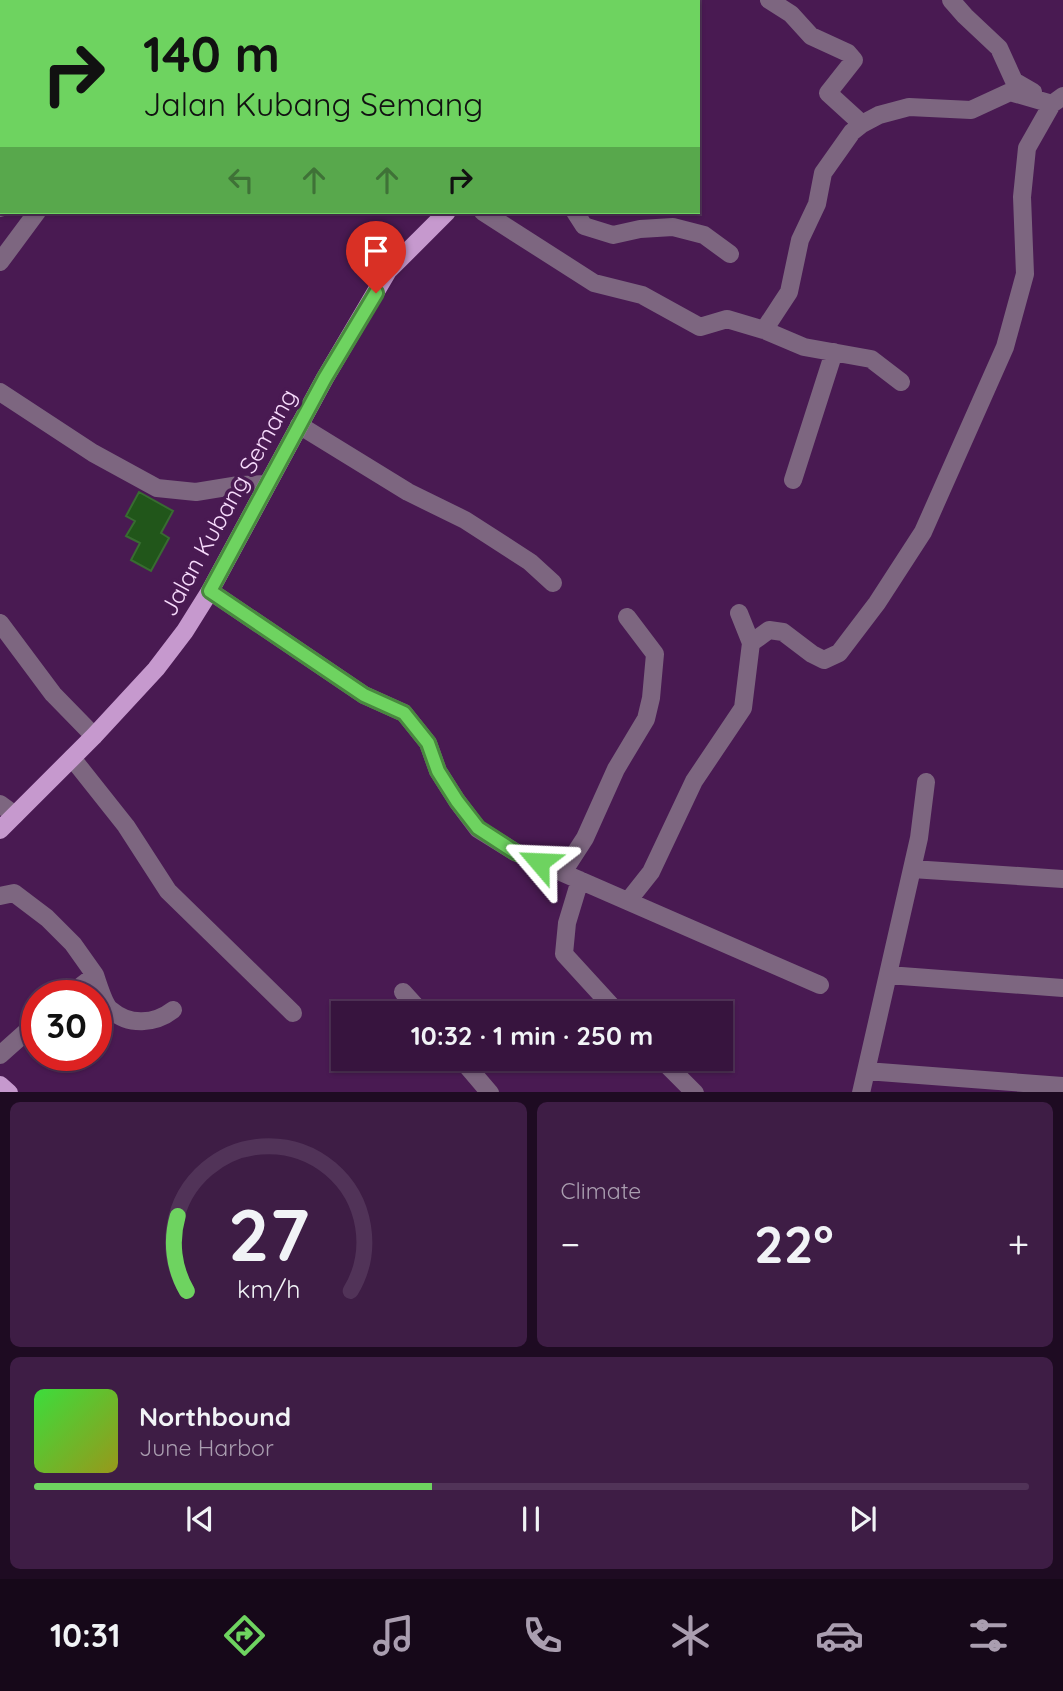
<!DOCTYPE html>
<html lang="en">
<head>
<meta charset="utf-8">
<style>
	body { margin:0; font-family:Quicksand,sans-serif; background:#3e1d45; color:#f1f3f6; height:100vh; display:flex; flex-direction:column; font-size:26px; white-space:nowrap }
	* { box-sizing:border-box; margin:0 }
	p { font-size:23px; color:#aa9eb0 }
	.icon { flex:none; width:38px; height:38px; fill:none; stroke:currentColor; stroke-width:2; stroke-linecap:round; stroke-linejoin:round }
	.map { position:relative; height:1092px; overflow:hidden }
	.drawer { display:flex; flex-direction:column; gap:10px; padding:10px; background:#1e0b22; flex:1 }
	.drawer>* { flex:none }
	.hud { position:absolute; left:0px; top:0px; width:700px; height:214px; box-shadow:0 2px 5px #0004,0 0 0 2px #513358; background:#6ed360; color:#111; overflow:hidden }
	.speed { position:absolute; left:21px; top:980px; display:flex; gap:14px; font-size:35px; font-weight:700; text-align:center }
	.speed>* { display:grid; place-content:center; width:91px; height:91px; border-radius:50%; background:#37143e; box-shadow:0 2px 5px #0004,0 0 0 2px #513358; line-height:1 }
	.speed .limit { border:10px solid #d22; background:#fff; color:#111 }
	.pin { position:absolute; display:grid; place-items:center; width:60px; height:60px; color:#fff; margin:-72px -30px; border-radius:50% 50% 50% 0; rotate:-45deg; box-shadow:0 0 7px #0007 }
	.pin .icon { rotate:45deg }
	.me { position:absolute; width:77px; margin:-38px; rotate:296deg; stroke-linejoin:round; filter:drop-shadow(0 0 5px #0008) }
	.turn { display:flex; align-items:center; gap:24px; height:147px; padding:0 28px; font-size:32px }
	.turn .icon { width:91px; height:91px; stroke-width:2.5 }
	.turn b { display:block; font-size:49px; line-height:60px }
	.lanes { display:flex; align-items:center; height:66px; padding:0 28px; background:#0003; justify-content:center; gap:35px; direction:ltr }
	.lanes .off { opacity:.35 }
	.big { font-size:52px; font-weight:700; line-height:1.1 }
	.drawer .card { flex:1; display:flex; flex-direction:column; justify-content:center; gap:10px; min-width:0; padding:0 24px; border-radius:10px; background:#3e1d45 }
	.drawer .dial { align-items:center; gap:0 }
	.dial svg { height:182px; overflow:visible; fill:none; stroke:#513358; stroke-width:7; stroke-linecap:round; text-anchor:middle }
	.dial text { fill:#f1f3f6; stroke:none }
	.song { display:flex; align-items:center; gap:21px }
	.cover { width:84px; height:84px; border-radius:10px; background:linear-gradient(135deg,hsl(120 70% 55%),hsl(60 70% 35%)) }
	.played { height:7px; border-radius:4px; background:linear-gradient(90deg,#6ed360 40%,#513358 40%) }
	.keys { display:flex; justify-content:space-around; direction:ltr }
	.heat { display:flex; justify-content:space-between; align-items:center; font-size:38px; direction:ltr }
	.drawer .tiles { flex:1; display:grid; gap:10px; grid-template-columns:1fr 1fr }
	.card:last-child { grid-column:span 2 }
	.trip { position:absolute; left:331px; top:1001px; width:402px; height:70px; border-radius:0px; background:#37143e; box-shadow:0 2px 5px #0004,0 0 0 2px #513358; font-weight:700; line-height:70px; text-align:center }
	.tabs { display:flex; height:112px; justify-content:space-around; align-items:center; background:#160819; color:#aa9eb0 }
	.tabs .icon { width:49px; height:49px }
	.tabs .selected { color:#6ed360 }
	.tabs b { font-size:32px; color:#f1f3f6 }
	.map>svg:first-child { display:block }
</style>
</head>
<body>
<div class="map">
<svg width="1063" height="1093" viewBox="0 0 1063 1093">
	<rect width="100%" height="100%" fill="#491a52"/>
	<path fill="#21561a" stroke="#386c31" stroke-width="2" d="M 139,492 L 173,511 L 161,533 L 169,538 L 151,571 L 131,560 L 140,543 L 126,536 L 135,521 L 126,516 Z"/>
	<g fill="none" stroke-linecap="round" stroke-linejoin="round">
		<path stroke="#7d6680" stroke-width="18" d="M 76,0 L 76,2
			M 111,0 L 112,2
			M 506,0 L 509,2
			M 639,0 L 641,2
			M 769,0 L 791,14 L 811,36 L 848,53 L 854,60 L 828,93 L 862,124
			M 951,0 L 965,16 L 999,48 L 1014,81 L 1033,92
			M 0,70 L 2,72
			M 0,208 L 2,205
			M 483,212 L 594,283 L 642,295 L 700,327 L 727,319 L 764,330 L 804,347 L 871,359 L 901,382
			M 575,212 L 584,226 L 613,235 L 640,229 L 673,227 L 704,235 L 730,254
			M 0,262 L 37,212
			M 764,330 L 789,292 L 800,240 L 817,204 L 823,173 L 852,132 L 862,124 L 879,115 L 909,107 L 971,110 L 1010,92 L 1052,104
			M 0,392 L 93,453 L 157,488 L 196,492 L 239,485 L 267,484
			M 299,425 L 408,492 L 465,520 L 530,562 L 553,583
			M 793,480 L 834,352
			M 210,591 L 364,695 L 404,713 L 428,743 L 438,771 L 457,801 L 478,829 L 515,852 L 820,985
			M 0,623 L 53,694 L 94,736
			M 751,643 L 769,630 L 783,632 L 812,654 L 824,660 L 839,653 L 877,603 L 923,532 L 1005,347 L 1025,274 L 1022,197 L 1027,148 L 1052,104 L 1063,96
			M 72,758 L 126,826 L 168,891 L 293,1013
			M 0,804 L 15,815
			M 912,869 L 1063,879
			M 563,872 L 585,838 L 616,769 L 646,719 L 651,698 L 655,654 L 627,617
			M 580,880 L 567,923 L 564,954 L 618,1013
			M 0,896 L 14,893 L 47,918 L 73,944 L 95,975
			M 628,901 L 651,872 L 694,781 L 743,708 L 751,643 L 739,613
			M 888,975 L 1063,988
			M 403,992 L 422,1013
			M 68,996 L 95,975 C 98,983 104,1005 111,1010 C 129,1026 155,1024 173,1010
			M 0,1055 L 37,1022
			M 461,1059 L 490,1093
			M 661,1059 L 695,1093
			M 866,1071 L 1063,1086
			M 861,1093 L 919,838 L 926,782"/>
		<path stroke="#c699ce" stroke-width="18" d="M 681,2 L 684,0
			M 0,830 L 94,736 L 156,669 L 185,631 L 210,591 L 325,378 L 388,271 L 447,212
			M 0,1085 L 9,1093"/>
	</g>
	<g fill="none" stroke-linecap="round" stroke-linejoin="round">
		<defs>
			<path id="route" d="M 376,293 L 325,378 L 210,591 L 364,695 L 404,713 L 428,743 L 438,771 L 457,801 L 478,828 L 515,852 L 539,862"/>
		</defs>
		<use href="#route" stroke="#48893e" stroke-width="18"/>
		<use href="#route" stroke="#6ed360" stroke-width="12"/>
	</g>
	<g text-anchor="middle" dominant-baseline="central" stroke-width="7" stroke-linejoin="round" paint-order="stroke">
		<g font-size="24" fill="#f7dbfc" stroke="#491a52">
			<text transform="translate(228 502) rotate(-61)">Jalan Kubang Semang</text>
		</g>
	</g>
</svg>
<div class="speed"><div class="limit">30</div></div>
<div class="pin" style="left:376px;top:293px;background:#d93025"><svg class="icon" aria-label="arrive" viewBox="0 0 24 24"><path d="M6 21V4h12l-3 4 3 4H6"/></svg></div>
<svg class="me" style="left:539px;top:862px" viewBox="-20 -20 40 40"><path d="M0-17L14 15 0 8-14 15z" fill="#6ed360" stroke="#fff" stroke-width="4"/></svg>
<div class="trip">10:32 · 1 min · 250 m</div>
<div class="hud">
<div class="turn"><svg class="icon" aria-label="right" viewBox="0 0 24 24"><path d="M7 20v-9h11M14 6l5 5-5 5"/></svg><div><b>140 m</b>Jalan Kubang Semang</div></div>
<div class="lanes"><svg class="icon off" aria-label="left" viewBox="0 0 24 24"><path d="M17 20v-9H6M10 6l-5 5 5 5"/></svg><svg class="icon off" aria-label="ahead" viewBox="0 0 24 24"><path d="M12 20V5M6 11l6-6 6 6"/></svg><svg class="icon off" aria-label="ahead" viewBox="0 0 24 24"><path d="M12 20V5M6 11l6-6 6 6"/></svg><svg class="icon" aria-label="right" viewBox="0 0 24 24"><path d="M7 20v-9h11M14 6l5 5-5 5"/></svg></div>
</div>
</div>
<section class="drawer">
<div class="tiles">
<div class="card dial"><svg viewBox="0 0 100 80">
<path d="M14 69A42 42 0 1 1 86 69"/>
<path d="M14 69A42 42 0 0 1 10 36" stroke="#6ed360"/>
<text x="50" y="56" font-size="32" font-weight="700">27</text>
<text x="50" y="72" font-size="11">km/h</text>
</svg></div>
<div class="card"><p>Climate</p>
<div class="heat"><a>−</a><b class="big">22°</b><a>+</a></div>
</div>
<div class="card">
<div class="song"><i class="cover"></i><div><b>Northbound</b><p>June Harbor</p></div></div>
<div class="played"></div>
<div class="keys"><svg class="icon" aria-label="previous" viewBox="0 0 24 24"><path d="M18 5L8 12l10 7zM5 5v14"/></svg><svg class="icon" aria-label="pause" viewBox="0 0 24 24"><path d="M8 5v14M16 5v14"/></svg><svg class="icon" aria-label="next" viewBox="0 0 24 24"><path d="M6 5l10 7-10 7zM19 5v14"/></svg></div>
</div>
</div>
</section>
<nav class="tabs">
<b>10:31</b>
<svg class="icon selected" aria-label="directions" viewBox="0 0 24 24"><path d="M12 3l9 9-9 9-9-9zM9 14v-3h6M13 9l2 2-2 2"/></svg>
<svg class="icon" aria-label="music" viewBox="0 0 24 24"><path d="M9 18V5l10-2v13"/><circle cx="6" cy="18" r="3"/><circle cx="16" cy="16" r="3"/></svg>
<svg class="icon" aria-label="phone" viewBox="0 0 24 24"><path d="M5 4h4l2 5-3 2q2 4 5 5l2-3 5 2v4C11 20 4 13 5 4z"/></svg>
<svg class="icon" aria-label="climate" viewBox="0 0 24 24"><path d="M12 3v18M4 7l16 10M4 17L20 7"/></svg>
<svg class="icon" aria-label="car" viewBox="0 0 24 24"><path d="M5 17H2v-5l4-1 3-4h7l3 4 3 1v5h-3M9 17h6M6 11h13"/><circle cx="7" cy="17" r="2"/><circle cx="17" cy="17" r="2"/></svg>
<svg class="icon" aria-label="filters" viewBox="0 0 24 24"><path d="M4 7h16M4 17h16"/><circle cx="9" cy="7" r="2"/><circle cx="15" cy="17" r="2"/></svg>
</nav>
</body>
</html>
